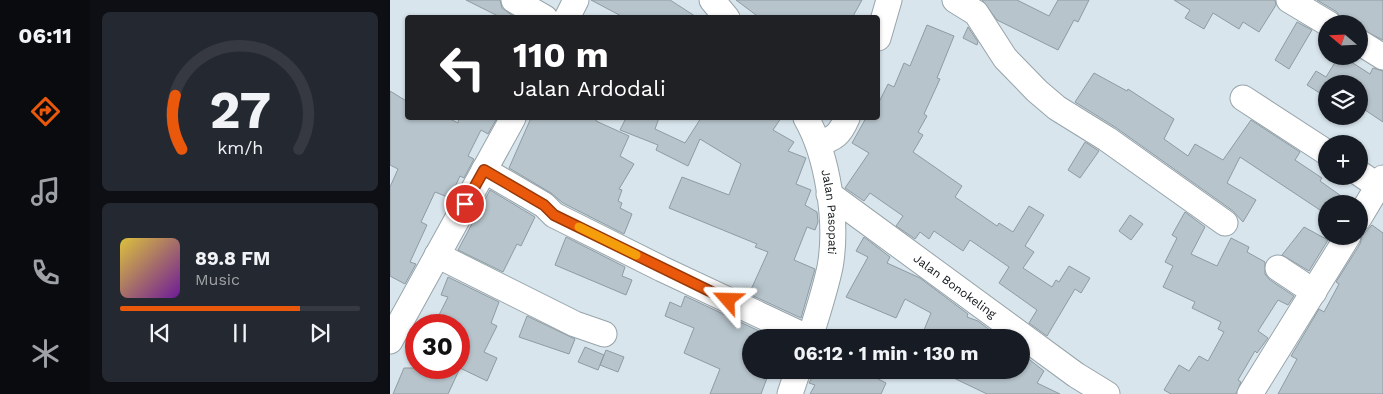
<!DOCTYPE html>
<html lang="en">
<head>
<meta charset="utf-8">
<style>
	body { margin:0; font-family:"Work Sans",sans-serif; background:#242831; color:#f1f3f6; height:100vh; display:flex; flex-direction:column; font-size:19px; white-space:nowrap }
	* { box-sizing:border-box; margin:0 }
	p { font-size:16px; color:#9ea1a6 }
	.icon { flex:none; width:28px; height:28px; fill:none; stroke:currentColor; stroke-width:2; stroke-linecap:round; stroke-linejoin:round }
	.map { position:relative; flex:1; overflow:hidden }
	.sheet { display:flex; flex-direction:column; gap:12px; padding:12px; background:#0d0f14; width:300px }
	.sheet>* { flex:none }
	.hud { position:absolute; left:15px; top:15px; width:475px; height:105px; border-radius:5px; box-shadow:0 1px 4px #0004; background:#202124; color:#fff; overflow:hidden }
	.needle { width:32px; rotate:289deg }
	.tools { position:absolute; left:928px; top:15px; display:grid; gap:10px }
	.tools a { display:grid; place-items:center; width:50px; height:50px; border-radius:50%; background:#171b24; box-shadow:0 1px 4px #0004; font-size:25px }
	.speed { position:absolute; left:15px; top:314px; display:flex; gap:10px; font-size:25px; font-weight:700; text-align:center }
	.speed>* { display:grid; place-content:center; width:65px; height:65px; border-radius:50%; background:#171b24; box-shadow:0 1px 4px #0004; line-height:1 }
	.speed .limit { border:8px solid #d22; background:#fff; color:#111 }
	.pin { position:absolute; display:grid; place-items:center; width:42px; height:42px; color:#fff; margin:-21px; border:2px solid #fff; border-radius:50%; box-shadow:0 1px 5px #0007 }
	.me { position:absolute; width:55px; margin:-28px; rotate:295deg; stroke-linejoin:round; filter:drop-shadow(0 0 4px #0008) }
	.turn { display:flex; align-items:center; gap:18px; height:105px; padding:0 25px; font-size:22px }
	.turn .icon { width:65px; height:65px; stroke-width:2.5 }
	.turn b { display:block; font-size:35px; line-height:42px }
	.sheet .tile { flex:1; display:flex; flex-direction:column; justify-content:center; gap:8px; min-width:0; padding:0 18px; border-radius:8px; background:#242831 }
	.sheet .dial { align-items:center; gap:0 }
	.dial svg { height:130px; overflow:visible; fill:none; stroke:#363941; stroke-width:7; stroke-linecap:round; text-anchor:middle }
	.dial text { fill:#f1f3f6; stroke:none }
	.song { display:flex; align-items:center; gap:15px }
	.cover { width:60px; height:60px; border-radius:8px; background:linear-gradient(135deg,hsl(50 70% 55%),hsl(280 70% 35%)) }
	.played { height:5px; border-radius:2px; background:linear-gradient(90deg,#ea580c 75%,#363941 75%) }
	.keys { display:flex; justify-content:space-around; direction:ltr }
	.trip { position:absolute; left:352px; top:329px; width:288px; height:50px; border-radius:25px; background:#171b24; box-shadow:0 1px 4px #0004; font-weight:700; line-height:50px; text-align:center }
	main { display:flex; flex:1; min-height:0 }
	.tabs { display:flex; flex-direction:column; width:90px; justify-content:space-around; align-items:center; background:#090b0e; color:#9ea1a6 }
	.tabs .icon { width:35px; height:35px }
	.tabs .active { color:#ea580c }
	.tabs b { font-size:22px; color:#f1f3f6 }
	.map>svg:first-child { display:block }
</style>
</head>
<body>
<main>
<nav class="tabs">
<b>06:11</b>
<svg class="icon active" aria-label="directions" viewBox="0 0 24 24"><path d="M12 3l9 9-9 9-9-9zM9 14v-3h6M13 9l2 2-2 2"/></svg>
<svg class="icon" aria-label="music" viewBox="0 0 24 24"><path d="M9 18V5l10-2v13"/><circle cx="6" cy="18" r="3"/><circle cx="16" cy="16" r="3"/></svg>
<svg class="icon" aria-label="phone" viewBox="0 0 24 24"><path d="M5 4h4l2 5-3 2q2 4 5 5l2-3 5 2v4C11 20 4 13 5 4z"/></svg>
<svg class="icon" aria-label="climate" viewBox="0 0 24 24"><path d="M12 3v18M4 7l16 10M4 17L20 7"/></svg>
</nav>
<section class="sheet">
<div class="tile dial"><svg viewBox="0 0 100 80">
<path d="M14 69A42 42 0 1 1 86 69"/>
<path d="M14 69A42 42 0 0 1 10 36" stroke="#ea580c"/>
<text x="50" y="56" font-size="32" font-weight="700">27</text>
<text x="50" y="72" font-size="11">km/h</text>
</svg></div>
<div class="tile">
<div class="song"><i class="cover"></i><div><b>89.8 FM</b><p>Music</p></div></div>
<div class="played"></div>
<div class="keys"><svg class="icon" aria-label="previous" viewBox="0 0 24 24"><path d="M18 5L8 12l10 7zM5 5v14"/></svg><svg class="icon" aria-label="pause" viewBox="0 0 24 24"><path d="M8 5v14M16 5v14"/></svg><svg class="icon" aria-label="next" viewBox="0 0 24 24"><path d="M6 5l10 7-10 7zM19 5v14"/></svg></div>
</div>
</section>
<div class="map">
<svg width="993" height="394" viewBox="0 0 993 394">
	<rect width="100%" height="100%" fill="#d8e5ec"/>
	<path fill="#b7c4cb" stroke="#8f9ba2" d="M 76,0 L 110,0 L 112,8 L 126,18 L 112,18 Z
		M 201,0 L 280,0 L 308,18 L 235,18 Z
		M 346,0 L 472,0 L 462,18 L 370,18 Z
		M 592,0 L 627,0 L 659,16 L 668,0 L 699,0 L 688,22 L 684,20 L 668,50 L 607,20 Z
		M 784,0 L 885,0 L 886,5 L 869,32 L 853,22 L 849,29 L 823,13 L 814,29 L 795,18 L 800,10 Z
		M 927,0 L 993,0 L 993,40 L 969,28 L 969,24 L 953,24 L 947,12 Z
		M 907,22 L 922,30 L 899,69 L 885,60 Z
		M 537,25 L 564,36 L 547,78 L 550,79 L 534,114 L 537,116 L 528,132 L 533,135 L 523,152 L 572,186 L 565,197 L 607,226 L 609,223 L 623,232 L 639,206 L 654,215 L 635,246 L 644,252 L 633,268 L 662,287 L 666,280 L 669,282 L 679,266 L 700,278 L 691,293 L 685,289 L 657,336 L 639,323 L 647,310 L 609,283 L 619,267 L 580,240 L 573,251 L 544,231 L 539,239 L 530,232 L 525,239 L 506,226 L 513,216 L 480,193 L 474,201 L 455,188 L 479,153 L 462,143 L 476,118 L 488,118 L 488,104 L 498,84 L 504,87 L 514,63 L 520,66 Z
		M 578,27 L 588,42 L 587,45 L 573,38 Z
		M 949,56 L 952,56 L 980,74 L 983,68 L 993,71 L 993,122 L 969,106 L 969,84 L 936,84 L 936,97 L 917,85 L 926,71 L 936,77 Z
		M 704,73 L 737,91 L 738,89 L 784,119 L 774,139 L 798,156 L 805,144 L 833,160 L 861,120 L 910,152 L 905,160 L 932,178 L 930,181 L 961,203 L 936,204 L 936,214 L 850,157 L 837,183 L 866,200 L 853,222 L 843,211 L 725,127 L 685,102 Z
		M 0,91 L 18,102 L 18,118 L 58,118 L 68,123 L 69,118 L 107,118 L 98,134 L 91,130 L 78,156 L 84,159 L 74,178 L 70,176 L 60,198 L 45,192 L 31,222 L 37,225 L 20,262 L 26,264 L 15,284 L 0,276 L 0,187 L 8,169 L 0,165 Z
		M 141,118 L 207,118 L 206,121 L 239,136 L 230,156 L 244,164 L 229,189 L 232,190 L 228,201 L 232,203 L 230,208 L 242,214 L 234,234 L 173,203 L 161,193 L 119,168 Z
		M 236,118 L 269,118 L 265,129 L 295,143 L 311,118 L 391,118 L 383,130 L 404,142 L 398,151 L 416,158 L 406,184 L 421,190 L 415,205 L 427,212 L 428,222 L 425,230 L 417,227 L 404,260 L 425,269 L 411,318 L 359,294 L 378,252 L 365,247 L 367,244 L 279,208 L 292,177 L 339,195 L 351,164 L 310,139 L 298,166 L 266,150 L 268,145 L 230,130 Z
		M 695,142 L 709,151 L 690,178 L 678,170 Z
		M 100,190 L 145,217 L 131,246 L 127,244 L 113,272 L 68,250 Z
		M 795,212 L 815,227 L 801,254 L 827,266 L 841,238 L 859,247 L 857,252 L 875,262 L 875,274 L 880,280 L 904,296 L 898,305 L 888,300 L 868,331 L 878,338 L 867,353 L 865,351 L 848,380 L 851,382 L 846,394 L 781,394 L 774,390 L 789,365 L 799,371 L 809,356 L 818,361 L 834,332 L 828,329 L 831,322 L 802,308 L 805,302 L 773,287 L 783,266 L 775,262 L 787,238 L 782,235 Z
		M 740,215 L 753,224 L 741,240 L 729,231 Z
		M 982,225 L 993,233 L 993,394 L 888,394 L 907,359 L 901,356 L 929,309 L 934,312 L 949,284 L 946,282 L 970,244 L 972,236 Z
		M 914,227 L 938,240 L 919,271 L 892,255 Z
		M 176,237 L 235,267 L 232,276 L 242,280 L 236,295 L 165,265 Z
		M 474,237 L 500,257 L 497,263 L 530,278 L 578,314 L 577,317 L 588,321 L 610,338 L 552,338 L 534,330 L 541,313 L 515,299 L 506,318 L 456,297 L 478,257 L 466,251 Z
		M 58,277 L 109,302 L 101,323 L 107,326 L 94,352 L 107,358 L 97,381 L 70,368 L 58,394 L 3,394 L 14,368 L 69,368 L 69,325 L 44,325 L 58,297 L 51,295 Z
		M 295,296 L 384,338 L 361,338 L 361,370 L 380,370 L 371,394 L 320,394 L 330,369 L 294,353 L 304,328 L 275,316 L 280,302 L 291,307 Z
		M 137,316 L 185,339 L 179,354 L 129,337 Z
		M 195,347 L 214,355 L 208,370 L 188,362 Z
		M 216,350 L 234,357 L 228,372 L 210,365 Z
		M 631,353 L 654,371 L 647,383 L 670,394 L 597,394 L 547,370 L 631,370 Z
		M 426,370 L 471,370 L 496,383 L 491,394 L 420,394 L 425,385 L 419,383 Z"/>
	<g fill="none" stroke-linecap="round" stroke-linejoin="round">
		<defs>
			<g id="minor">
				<path d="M 124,0 L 155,18"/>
				<path d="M 322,0 L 337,18"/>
				<path d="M 565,0 L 586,13 L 615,58 L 647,91 L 667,108 L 717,139 L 835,223"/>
				<path d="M 899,0 L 939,24"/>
				<path d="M 177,18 L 186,0"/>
				<path d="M 488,38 L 499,0"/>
				<path d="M 969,42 L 993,57"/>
				<path d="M 853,98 L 936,152"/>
				<path id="s1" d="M 416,118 C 438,156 448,223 440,267 C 435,291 427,314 420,338"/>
				<path d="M 428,143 C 445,139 450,134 457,118"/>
				<path d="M 94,170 L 154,205 L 164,215 L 272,269 L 419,338"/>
				<path d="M 969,173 L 988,186"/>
				<path id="s2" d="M 439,194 L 686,375 L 717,394"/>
				<path d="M 969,218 L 993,178"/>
				<path d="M 47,255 L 185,324 L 214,334"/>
				<path d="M 888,268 L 924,292"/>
				<path d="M 0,341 L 123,118"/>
				<path d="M 400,394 L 408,370"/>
				<path d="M 860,394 L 958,236"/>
			</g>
		</defs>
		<use href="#minor" stroke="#97a4aa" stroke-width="27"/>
		<use href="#minor" stroke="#fff" stroke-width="25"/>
	</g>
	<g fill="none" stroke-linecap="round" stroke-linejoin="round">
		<defs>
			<path id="route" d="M 75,204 L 94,170 L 154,205 L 164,215 L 338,300"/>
		</defs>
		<use href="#route" stroke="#983908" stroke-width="12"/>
		<use href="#route" stroke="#ea580c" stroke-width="9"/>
		<path stroke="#f59e0b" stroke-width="9" d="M 189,227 L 246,255"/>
	</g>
	<g text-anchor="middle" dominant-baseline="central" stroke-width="5" stroke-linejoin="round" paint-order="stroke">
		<g font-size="12" fill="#121719" stroke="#e5f2fa">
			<text stroke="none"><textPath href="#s1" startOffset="98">Jalan Pasopati</textPath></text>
			<text stroke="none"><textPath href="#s2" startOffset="156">Jalan Bonokeling</textPath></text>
		</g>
	</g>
</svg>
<div class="tools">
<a><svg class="needle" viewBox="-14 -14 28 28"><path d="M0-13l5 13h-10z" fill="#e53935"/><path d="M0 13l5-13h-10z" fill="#9ea1a6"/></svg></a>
<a><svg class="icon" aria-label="layers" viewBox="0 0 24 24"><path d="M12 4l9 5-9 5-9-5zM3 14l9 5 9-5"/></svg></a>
<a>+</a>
<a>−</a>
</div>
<div class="speed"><div class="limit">30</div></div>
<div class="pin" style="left:75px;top:204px;background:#d93025"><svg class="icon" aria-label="arrive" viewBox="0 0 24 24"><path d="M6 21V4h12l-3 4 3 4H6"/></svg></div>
<svg class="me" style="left:338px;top:300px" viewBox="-20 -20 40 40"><path d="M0-17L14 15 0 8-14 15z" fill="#ea580c" stroke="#fff" stroke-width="4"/></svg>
<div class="trip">06:12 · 1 min · 130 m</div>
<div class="hud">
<div class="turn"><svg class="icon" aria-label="left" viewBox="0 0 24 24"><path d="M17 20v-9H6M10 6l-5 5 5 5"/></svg><div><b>110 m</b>Jalan Ardodali</div></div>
</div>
</div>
</main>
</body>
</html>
